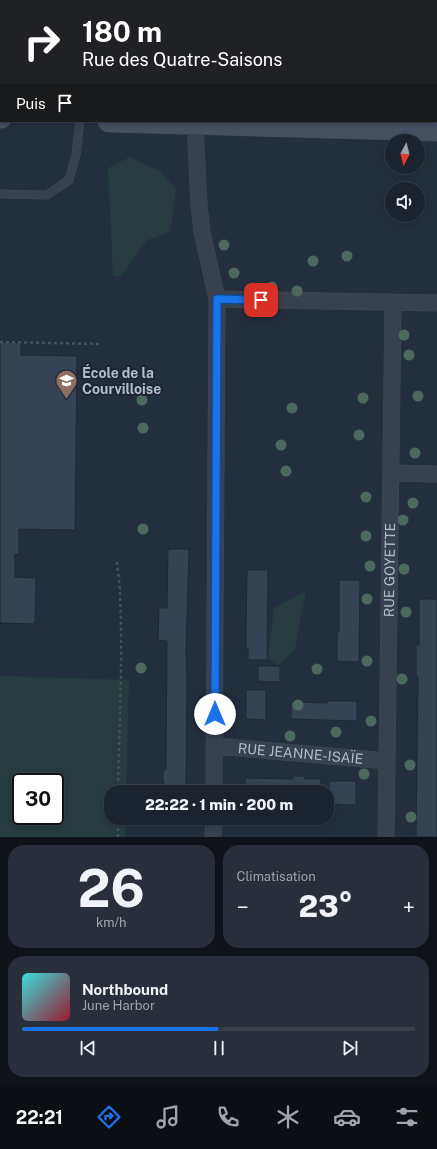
<!DOCTYPE html>
<html lang="fr">
<head>
<meta charset="utf-8">
<style>
	body { margin:0; font-family:"Public Sans",sans-serif; background:#282f3a; color:#f1f3f6; height:100vh; display:flex; flex-direction:column; font-size:15px; white-space:nowrap }
	* { box-sizing:border-box; margin:0 }
	p { font-size:13px; color:#a0a4aa }
	.icon { flex:none; width:22px; height:22px; fill:none; stroke:currentColor; stroke-width:2; stroke-linecap:round; stroke-linejoin:round }
	.map { position:relative; height:837px; overflow:hidden }
	.side { display:flex; flex-direction:column; gap:8px; padding:8px; background:#0f1319; flex:1 }
	.side>* { flex:none }
	.hud { position:absolute; left:0px; top:0px; width:437px; height:122px; box-shadow:0 2px 6px #0003,0 0 0 1px #39404a; background:#202124; color:#fff; overflow:hidden }
	.needle { width:26px; rotate:187deg }
	.tools { position:absolute; left:385px; top:134px; display:grid; gap:8px }
	.tools a { display:grid; place-items:center; width:40px; height:40px; border-radius:50%; background:#1b232e; box-shadow:0 2px 6px #0003,0 0 0 1px #39404a; font-size:20px }
	.speed { position:absolute; left:12px; top:773px; display:flex; gap:8px; font-size:20px; font-weight:700; text-align:center }
	.speed>* { display:grid; place-content:center; width:52px; height:52px; border-radius:50%; background:#1b232e; box-shadow:0 2px 6px #0003,0 0 0 1px #39404a; line-height:1 }
	.speed .limit { border:2px solid #111; border-radius:6px; background:#fff; color:#111 }
	.pin { position:absolute; display:grid; place-items:center; width:34px; height:34px; color:#fff; margin:-17px; border-radius:8px; box-shadow:0 2px 6px #0006 }
	.me { position:absolute; width:44px; margin:-22px; rotate:0deg; stroke-linejoin:round; filter:drop-shadow(0 0 3px #0008) }
	.turn { display:flex; align-items:center; gap:14px; height:84px; padding:0 16px; font-size:18px }
	.turn .icon { width:52px; height:52px; stroke-width:2.5 }
	.turn b { display:block; font-size:28px; line-height:34px }
	.then { display:flex; align-items:center; height:38px; padding:0 16px; background:#0003; gap:8px; font-size:15px }
	.big { font-size:30px; font-weight:800; line-height:1.1 }
	.side .widget { flex:1; display:flex; flex-direction:column; justify-content:center; gap:6px; min-width:0; padding:0 14px; border-radius:16px; background:#282f3a }
	.side .dial { align-items:center; gap:0 }
	.dial b { font-size:52px; line-height:1 }
	.song { display:flex; align-items:center; gap:12px }
	.cover { width:48px; height:48px; border-radius:6px; background:linear-gradient(135deg,hsl(180 70% 55%),hsl(350 70% 35%)) }
	.played { height:4px; border-radius:2px; background:linear-gradient(90deg,#1a73e8 50%,#39404a 50%) }
	.keys { display:flex; justify-content:space-around; direction:ltr }
	.heat { display:flex; justify-content:space-between; align-items:center; font-size:22px; direction:ltr }
	.side .tiles { flex:1; display:grid; gap:8px; grid-template-columns:1fr 1fr }
	.widget:last-child { grid-column:span 2 }
	.trip { position:absolute; left:104px; top:785px; width:230px; height:40px; border-radius:16px; background:#1b232e; box-shadow:0 2px 6px #0003,0 0 0 1px #39404a; font-weight:800; line-height:40px; text-align:center }
	.menu { display:flex; height:64px; justify-content:space-around; align-items:center; background:#0b0e12; color:#a0a4aa }
	.menu .icon { width:28px; height:28px }
	.menu .current { color:#1a73e8 }
	.menu b { font-size:18px; color:#f1f3f6 }
	.map>svg:first-child { display:block }
</style>
</head>
<body>
<div class="map">
<svg width="437" height="837" viewBox="0 0 437 837">
	<rect width="100%" height="100%" fill="#242f3e"/>
	<path fill="#263c3f" fill-rule="evenodd" d="M 130,157 L 160,171 L 176,189 L 170,232 L 147,240 L 121,276 L 113,276 L 108,168 Z
		M 306,591 L 295,649 L 278,666 L 268,658 L 274,608 Z
		M 0,676 L 129,680 L 126,792 L 111,792 L 111,818 L 126,818 L 125,837 L 0,837 ZM 21,782 L 55,782 L 55,816 L 21,816 Z"/>
	<path fill="#364354" stroke="#1f2835" d="M 0,342 L 21,343 L 21,355 L 77,356 L 75,530 L 19,529 L 19,554 L 15,554 L 15,577 L 36,578 L 35,624 L 0,623 Z
		M 168,549 L 189,549 L 186,652 L 187,681 L 186,792 L 164,792 L 164,783 L 163,783 L 163,770 L 166,770 L 167,641 L 158,640 L 159,608 L 167,608 Z
		M 247,570 L 268,570 L 267,660 L 248,660 L 248,648 L 246,648 L 246,638 Z
		M 339,580 L 360,580 L 359,662 L 337,661 L 337,632 L 339,632 Z
		M 419,599 L 437,599 L 437,837 L 416,837 L 418,676 L 416,676 L 416,645 L 419,645 Z
		M 258,666 L 280,666 L 280,682 L 258,681 Z
		M 246,690 L 266,690 L 266,720 L 246,719 Z
		M 327,701 L 357,701 L 357,721 L 291,719 L 291,702 L 327,703 Z
		M 293,776 L 305,776 L 305,779 L 321,779 L 320,792 L 245,792 L 245,778 L 293,779 Z
		M 329,781 L 356,781 L 356,805 L 329,804 Z"/>
	<g fill="none" stroke-linecap="round" stroke-linejoin="round">
		<defs>
			<path id="lane" d="M 0,194 L 47,195 L 69,180 L 76,155 L 80,121"/>
			<g id="street">
				<path d="M 110,1 L 110,0"/>
				<path d="M 366,1 L 366,0"/>
				<path d="M 195,123 L 199,205 L 202,232 L 217,299 L 214,792"/>
				<path d="M 217,299 L 437,303"/>
				<path d="M 392,473 L 437,474"/>
				<path id="s1" d="M 215,746 L 387,761"/>
				<path d="M 213,837 L 214,818"/>
				<path id="s2" d="M 386,837 L 393,303"/>
			</g>
			<path id="secondary" d="M 0,117 L 1,117
				M 109,121 L 437,130"/>
		</defs>
		<use href="#lane" stroke="#414a57" stroke-width="9"/>
		<use href="#street" stroke="#414a57" stroke-width="17"/>
		<use href="#secondary" stroke="#414a57" stroke-width="23"/>
		<path stroke="#3f5557" stroke-width="2.5" stroke-dasharray="3 3" stroke-linecap="butt" d="M 0,342 L 101,344
			M 117,562 C 118,573 120,585 120,596 C 123,661 119,727 118,792
			M 118,837 L 118,818"/>
		<use href="#lane" stroke="#38414e" stroke-width="8"/>
		<use href="#street" stroke="#38414e" stroke-width="16"/>
		<use href="#secondary" stroke="#465061" stroke-width="22"/>
	</g>
	<g fill="#4b6a5d">
		<circle cx="224" cy="245" r="5.5"/>
		<circle cx="347" cy="256" r="5.5"/>
		<circle cx="313" cy="261" r="5.5"/>
		<circle cx="234" cy="273" r="5.5"/>
		<circle cx="272" cy="287" r="5.5"/>
		<circle cx="253" cy="288" r="5.5"/>
		<circle cx="297" cy="291" r="5.5"/>
		<circle cx="404" cy="335" r="5.5"/>
		<circle cx="409" cy="355" r="5.5"/>
		<circle cx="418" cy="396" r="5.5"/>
		<circle cx="363" cy="398" r="5.5"/>
		<circle cx="142" cy="400" r="5.5"/>
		<circle cx="292" cy="408" r="5.5"/>
		<circle cx="143" cy="428" r="5.5"/>
		<circle cx="359" cy="435" r="5.5"/>
		<circle cx="281" cy="445" r="5.5"/>
		<circle cx="415" cy="453" r="5.5"/>
		<circle cx="286" cy="471" r="5.5"/>
		<circle cx="366" cy="497" r="5.5"/>
		<circle cx="413" cy="503" r="5.5"/>
		<circle cx="403" cy="520" r="5.5"/>
		<circle cx="143" cy="529" r="5.5"/>
		<circle cx="366" cy="536" r="5.5"/>
		<circle cx="370" cy="566" r="5.5"/>
		<circle cx="404" cy="569" r="5.5"/>
		<circle cx="367" cy="599" r="5.5"/>
		<circle cx="406" cy="612" r="5.5"/>
		<circle cx="367" cy="661" r="5.5"/>
		<circle cx="141" cy="668" r="5.5"/>
		<circle cx="317" cy="669" r="5.5"/>
		<circle cx="402" cy="679" r="5.5"/>
		<circle cx="298" cy="705" r="5.5"/>
		<circle cx="371" cy="721" r="5.5"/>
		<circle cx="336" cy="732" r="5.5"/>
		<circle cx="290" cy="736" r="5.5"/>
		<circle cx="410" cy="765" r="5.5"/>
		<circle cx="364" cy="774" r="5.5"/>
		<circle cx="411" cy="817" r="5.5"/>
	</g>
	<g fill="none" stroke-linecap="round" stroke-linejoin="round">
		<defs>
			<path id="route" d="M 215,714 L 217,299 L 261,300"/>
		</defs>
		<use href="#route" stroke="#114b97" stroke-width="10"/>
		<use href="#route" stroke="#1a73e8" stroke-width="7"/>
	</g>
	<defs>
		<symbol id="school-pin" viewBox="-11 -11 22 30"><path d="M0 17L-7.5 6A9.5 9.5 0 1 1 7.5 6Z" fill="#8d6e63" stroke="#1d2633"/><path d="M0-5L7-2L0 1L-7-2ZM-4 1L0 2.5L4 1V4Q0 6-4 4Z" fill="#fff"/></symbol>
	</defs>
	<g fill-rule="evenodd">
		<use href="#school-pin" x="54" y="368" width="25" height="34"/>
	</g>
	<g text-anchor="middle" dominant-baseline="central" stroke-width="4" stroke-linejoin="round" paint-order="stroke">
		<g font-size="14" font-weight="bold" fill="#b4bcc9" stroke="#1d2633" text-anchor="start">
			<text x="82" y="373">École de la<tspan x="82" dy="16">Courvilloise</tspan></text>
		</g>
		<g font-size="14" fill="#b4bcc9" stroke="#1d2633">
			<text stroke="none"><textPath href="#s2" startOffset="267">RUE GOYETTE</textPath></text>
			<text stroke="none"><textPath href="#s1" startOffset="86">RUE JEANNE-ISAÏE</textPath></text>
		</g>
	</g>
</svg>
<div class="tools">
<a><svg class="needle" viewBox="-14 -14 28 28"><path d="M0-13l5 13h-10z" fill="#e53935"/><path d="M0 13l5-13h-10z" fill="#a0a4aa"/></svg></a>
<a><svg class="icon" aria-label="sound" viewBox="0 0 24 24"><path d="M4 9h4l5-4v14l-5-4H4zM17 9q2 3 0 6"/></svg></a>
</div>
<div class="speed"><div class="limit">30</div></div>
<div class="pin" style="left:261px;top:300px;background:#d93025"><svg class="icon" aria-label="arrive" viewBox="0 0 24 24"><path d="M6 21V4h12l-3 4 3 4H6"/></svg></div>
<svg class="me" style="left:215px;top:714px" viewBox="-20 -20 40 40"><circle r="19" fill="#fff"/><path d="M0-13L10 11 0 6-10 11z" fill="#1a73e8"/></svg>
<div class="trip">22:22 · 1 min · 200 m</div>
<div class="hud">
<div class="turn"><svg class="icon" aria-label="right" viewBox="0 0 24 24"><path d="M7 20v-9h11M14 6l5 5-5 5"/></svg><div><b>180 m</b>Rue des Quatre-Saisons</div></div>
<div class="then">Puis<svg class="icon" aria-label="arrive" viewBox="0 0 24 24"><path d="M6 21V4h12l-3 4 3 4H6"/></svg></div>
</div>
</div>
<section class="side">
<div class="tiles">
<div class="widget dial"><b>26</b><p>km/h</p></div>
<div class="widget"><p>Climatisation</p>
<div class="heat"><a>−</a><b class="big">23°</b><a>+</a></div>
</div>
<div class="widget">
<div class="song"><i class="cover"></i><div><b>Northbound</b><p>June Harbor</p></div></div>
<div class="played"></div>
<div class="keys"><svg class="icon" aria-label="previous" viewBox="0 0 24 24"><path d="M18 5L8 12l10 7zM5 5v14"/></svg><svg class="icon" aria-label="pause" viewBox="0 0 24 24"><path d="M8 5v14M16 5v14"/></svg><svg class="icon" aria-label="next" viewBox="0 0 24 24"><path d="M6 5l10 7-10 7zM19 5v14"/></svg></div>
</div>
</div>
</section>
<nav class="menu">
<b>22:21</b>
<svg class="icon current" aria-label="directions" viewBox="0 0 24 24"><path d="M12 3l9 9-9 9-9-9zM9 14v-3h6M13 9l2 2-2 2"/></svg>
<svg class="icon" aria-label="music" viewBox="0 0 24 24"><path d="M9 18V5l10-2v13"/><circle cx="6" cy="18" r="3"/><circle cx="16" cy="16" r="3"/></svg>
<svg class="icon" aria-label="phone" viewBox="0 0 24 24"><path d="M5 4h4l2 5-3 2q2 4 5 5l2-3 5 2v4C11 20 4 13 5 4z"/></svg>
<svg class="icon" aria-label="climate" viewBox="0 0 24 24"><path d="M12 3v18M4 7l16 10M4 17L20 7"/></svg>
<svg class="icon" aria-label="car" viewBox="0 0 24 24"><path d="M5 17H2v-5l4-1 3-4h7l3 4 3 1v5h-3M9 17h6M6 11h13"/><circle cx="7" cy="17" r="2"/><circle cx="17" cy="17" r="2"/></svg>
<svg class="icon" aria-label="filters" viewBox="0 0 24 24"><path d="M4 7h16M4 17h16"/><circle cx="9" cy="7" r="2"/><circle cx="15" cy="17" r="2"/></svg>
</nav>
</body>
</html>
